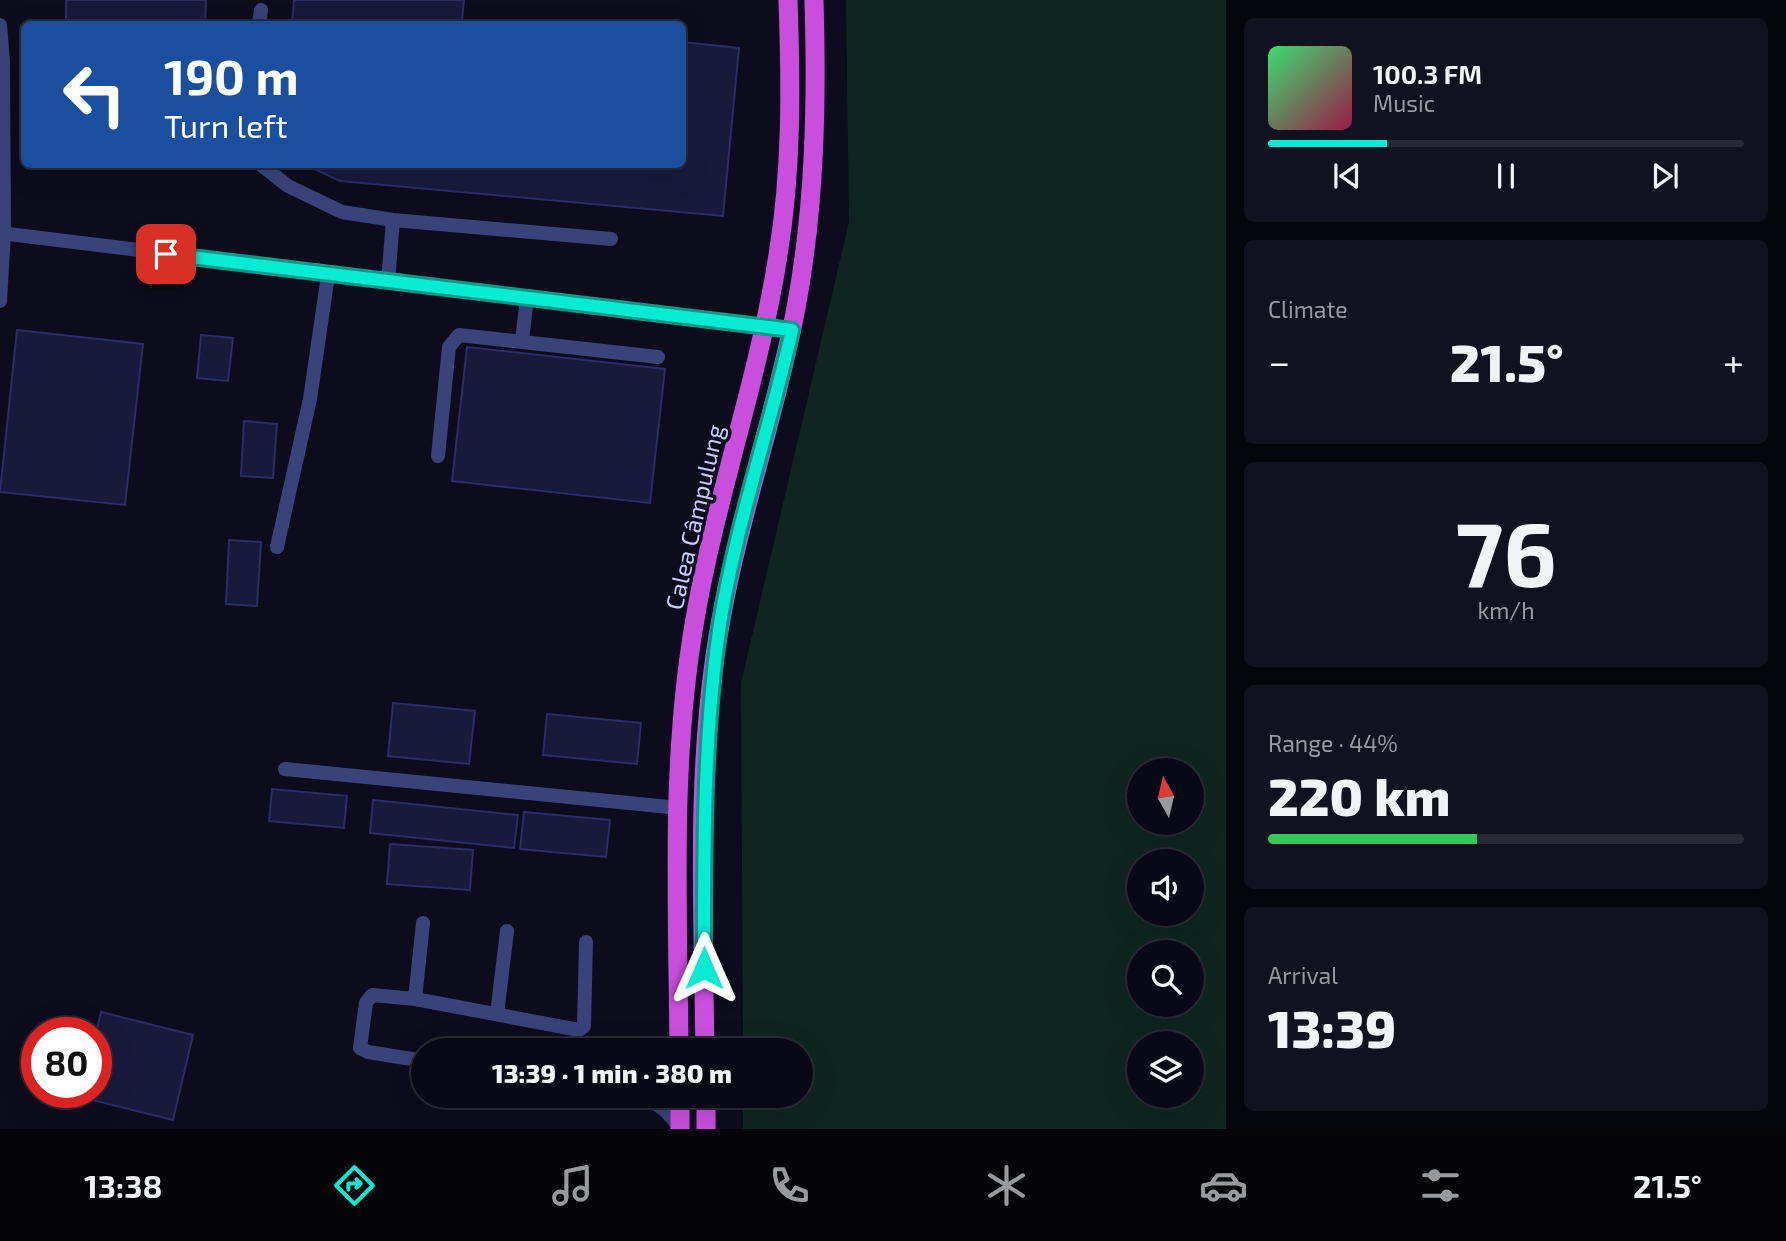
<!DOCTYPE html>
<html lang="en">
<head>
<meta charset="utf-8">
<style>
	body { margin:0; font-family:"Exo 2",sans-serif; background:#12121e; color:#f1f3f6; height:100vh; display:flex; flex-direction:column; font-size:26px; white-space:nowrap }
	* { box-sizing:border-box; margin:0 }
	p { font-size:23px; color:#999aa0 }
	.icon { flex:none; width:38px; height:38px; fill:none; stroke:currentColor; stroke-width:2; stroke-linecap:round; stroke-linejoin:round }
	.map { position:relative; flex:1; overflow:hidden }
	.sheet { display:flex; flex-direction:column; gap:18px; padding:18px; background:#05050c; width:560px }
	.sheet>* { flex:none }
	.banner { position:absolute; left:21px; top:21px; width:665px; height:147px; border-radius:10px; box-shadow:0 7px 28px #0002,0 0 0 2px #292a34; background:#1a4fa0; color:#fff; overflow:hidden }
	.needle { width:46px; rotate:352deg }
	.buttons { position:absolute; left:1127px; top:758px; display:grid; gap:14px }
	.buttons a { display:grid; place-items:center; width:77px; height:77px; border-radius:50%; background:#090915; box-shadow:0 7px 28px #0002,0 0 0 2px #292a34; font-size:35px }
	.speed { position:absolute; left:21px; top:1017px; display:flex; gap:14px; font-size:35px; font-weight:700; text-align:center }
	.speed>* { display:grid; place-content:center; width:91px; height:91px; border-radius:50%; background:#090915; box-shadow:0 7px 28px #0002,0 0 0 2px #292a34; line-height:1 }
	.speed .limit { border:10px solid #d22; background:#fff; color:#111 }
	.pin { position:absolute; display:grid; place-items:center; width:60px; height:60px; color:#fff; margin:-30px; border-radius:14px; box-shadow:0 4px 10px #0006 }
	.me { position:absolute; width:77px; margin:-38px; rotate:0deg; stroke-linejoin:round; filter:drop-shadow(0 0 5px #0008) }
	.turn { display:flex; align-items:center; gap:24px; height:147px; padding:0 28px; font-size:32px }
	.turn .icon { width:91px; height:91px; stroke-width:2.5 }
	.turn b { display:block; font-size:49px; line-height:60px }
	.big { font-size:52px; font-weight:800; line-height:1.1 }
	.sheet .card { flex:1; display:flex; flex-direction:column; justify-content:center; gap:10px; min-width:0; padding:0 24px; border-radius:10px; background:#12121e }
	.sheet .dial { align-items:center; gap:0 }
	.dial b { font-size:91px; line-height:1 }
	.song { display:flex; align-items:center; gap:21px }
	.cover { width:84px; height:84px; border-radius:10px; background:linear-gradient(135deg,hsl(140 70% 55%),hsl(340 70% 35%)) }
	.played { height:7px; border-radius:4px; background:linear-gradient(90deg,#07ebd2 25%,#292a34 25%) }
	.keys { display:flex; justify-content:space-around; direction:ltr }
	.heat { display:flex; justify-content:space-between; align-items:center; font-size:38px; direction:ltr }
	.charge { height:10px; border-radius:5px; background:linear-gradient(90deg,#34c759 44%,#292a34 0) }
	.trip { position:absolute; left:411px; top:1038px; width:402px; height:70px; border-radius:35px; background:#090915; box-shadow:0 7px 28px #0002,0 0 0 2px #292a34; font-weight:800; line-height:70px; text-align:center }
	.tabs { display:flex; height:112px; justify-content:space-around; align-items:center; background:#040408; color:#999aa0 }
	.tabs .icon { width:49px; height:49px }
	.tabs .active { color:#07ebd2 }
	.tabs b { font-size:32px; color:#f1f3f6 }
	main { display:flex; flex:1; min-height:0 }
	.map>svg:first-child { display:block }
</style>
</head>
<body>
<main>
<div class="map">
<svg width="1226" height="1129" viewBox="0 0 1226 1129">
	<rect width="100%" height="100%" fill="#0c0c1c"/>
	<path fill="#0f2620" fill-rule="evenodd" d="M 846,0 L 1226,0 L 1226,1129 L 743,1129 L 743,1096 L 802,1096 L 802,1050 L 743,1050 L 741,683 L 849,222 ZM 1139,770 L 1192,770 L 1192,822 L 1139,822 ZM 1139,861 L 1192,861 L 1192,914 L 1139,914 ZM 1139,952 L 1192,952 L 1192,1004 L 1139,1004 ZM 1139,1043 L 1192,1043 L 1192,1096 L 1139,1096 Z"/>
	<path fill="#19193c" stroke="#2b2c68" stroke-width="2" d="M 66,0 L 206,0 L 205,24 L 66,24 Z
		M 294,0 L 464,0 L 462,22 L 490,24 L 292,24 Z
		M 682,42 L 739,48 L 723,216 L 340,181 L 304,164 L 682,164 Z
		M 17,330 L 143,344 L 125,505 L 0,492 Z
		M 201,335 L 233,338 L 228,381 L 197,378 Z
		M 467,347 L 665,369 L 650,503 L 452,481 Z
		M 244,421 L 277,424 L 273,478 L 241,476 Z
		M 229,540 L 261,542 L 257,606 L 226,604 Z
		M 393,703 L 475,711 L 469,764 L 388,756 Z
		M 547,714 L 641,723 L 637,764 L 543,755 Z
		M 272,789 L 347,796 L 344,828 L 269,821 Z
		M 373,800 L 518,815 L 514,848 L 370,833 Z
		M 524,812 L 610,820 L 606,857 L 520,849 Z
		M 390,844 L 473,850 L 470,890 L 387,884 Z
		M 101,1012 L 193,1035 L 173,1120 L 80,1097 L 81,1092 L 96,1092 L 96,1032 Z"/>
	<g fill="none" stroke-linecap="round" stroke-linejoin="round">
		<path stroke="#38437a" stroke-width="14" d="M 259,24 L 261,10
			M 260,164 L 288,186 L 342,212 L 393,220 L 611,239
			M 388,282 L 393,220
			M 0,301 L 4,233
			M 522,340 L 527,298
			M 438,456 L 449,347 L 459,335 L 658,357
			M 277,547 L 310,399 L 328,275
			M 285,769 L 679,808
			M 415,999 L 423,923
			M 497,1014 L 507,931
			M 424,1061 L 368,1052 L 360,1048 L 366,1003 L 372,995 L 415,999 L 579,1030 L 584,1026 L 586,942
			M 628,1096 C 654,1099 665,1107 680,1128"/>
		<path stroke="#38437a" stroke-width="14" d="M 0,25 L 3,62 L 4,233"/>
		<path stroke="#38437a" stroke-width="14" d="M 0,233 L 792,330"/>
		<path stroke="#c94ede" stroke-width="19" d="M 679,1050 C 678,906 670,761 695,619 C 716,496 759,378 778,255 C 792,170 791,86 788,0
			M 705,1050 C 703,907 695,760 721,619 C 740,514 776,413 796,308 C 815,206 817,104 814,0
			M 680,1096 L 680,1129
			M 706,1096 L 706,1129"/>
	</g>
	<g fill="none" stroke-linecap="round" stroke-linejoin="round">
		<defs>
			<path id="route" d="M 166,254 L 792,330 C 770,428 736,524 720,624 C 703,738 704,852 704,968"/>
		</defs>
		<use href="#route" stroke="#059988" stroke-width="18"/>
		<use href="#route" stroke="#07ebd2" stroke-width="12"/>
	</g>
	<g text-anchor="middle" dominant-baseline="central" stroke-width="7" stroke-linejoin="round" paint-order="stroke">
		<g font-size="24" fill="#c9cdfd" stroke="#0c0c1c">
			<text transform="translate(694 517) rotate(-77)">Calea Câmpulung</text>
		</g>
	</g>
</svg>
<div class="buttons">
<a><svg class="needle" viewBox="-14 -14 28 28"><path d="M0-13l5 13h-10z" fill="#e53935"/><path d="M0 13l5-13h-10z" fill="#999aa0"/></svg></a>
<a><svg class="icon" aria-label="sound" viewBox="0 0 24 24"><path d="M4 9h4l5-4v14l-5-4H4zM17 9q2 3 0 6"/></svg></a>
<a><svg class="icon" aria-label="search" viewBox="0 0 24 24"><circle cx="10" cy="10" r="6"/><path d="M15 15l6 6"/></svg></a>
<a><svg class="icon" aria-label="layers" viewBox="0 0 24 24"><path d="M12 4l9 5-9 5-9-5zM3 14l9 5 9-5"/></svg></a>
</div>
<div class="speed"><div class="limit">80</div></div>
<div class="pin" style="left:166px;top:254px;background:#d93025"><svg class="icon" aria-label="arrive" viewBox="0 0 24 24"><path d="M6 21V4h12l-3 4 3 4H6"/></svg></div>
<svg class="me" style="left:704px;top:968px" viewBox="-20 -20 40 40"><path d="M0-17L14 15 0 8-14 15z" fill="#07ebd2" stroke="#fff" stroke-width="4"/></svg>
<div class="trip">13:39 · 1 min · 380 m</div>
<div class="banner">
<div class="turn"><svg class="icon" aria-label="left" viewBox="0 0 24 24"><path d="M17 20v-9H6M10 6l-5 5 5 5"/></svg><div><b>190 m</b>Turn left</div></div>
</div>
</div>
<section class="sheet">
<div class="card">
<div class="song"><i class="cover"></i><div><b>100.3 FM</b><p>Music</p></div></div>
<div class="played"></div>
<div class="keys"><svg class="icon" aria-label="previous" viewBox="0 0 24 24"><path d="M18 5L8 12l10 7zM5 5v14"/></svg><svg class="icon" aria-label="pause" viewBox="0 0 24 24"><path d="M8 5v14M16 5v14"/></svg><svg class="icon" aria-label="next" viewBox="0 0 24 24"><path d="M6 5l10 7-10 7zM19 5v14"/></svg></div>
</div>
<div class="card"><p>Climate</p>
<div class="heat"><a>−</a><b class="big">21.5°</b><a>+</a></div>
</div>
<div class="card dial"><b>76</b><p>km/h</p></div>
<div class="card"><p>Range · 44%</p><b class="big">220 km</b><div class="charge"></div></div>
<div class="card"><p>Arrival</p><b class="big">13:39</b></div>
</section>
</main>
<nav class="tabs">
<b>13:38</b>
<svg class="icon active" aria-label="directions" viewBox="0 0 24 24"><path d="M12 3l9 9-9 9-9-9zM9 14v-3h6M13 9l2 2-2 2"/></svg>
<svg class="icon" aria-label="music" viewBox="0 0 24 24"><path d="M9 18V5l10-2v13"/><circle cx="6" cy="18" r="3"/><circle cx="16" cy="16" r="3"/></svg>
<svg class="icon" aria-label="phone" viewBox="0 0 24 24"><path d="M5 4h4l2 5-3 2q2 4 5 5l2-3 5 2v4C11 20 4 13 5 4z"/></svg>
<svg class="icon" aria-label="climate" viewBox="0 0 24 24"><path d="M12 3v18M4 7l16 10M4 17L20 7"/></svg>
<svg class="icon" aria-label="car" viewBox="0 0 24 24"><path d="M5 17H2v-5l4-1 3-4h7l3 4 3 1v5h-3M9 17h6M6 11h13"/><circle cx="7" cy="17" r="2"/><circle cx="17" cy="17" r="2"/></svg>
<svg class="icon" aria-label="filters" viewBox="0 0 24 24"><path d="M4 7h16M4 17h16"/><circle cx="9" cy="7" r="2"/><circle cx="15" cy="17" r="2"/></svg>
<b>21.5°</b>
</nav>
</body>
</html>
